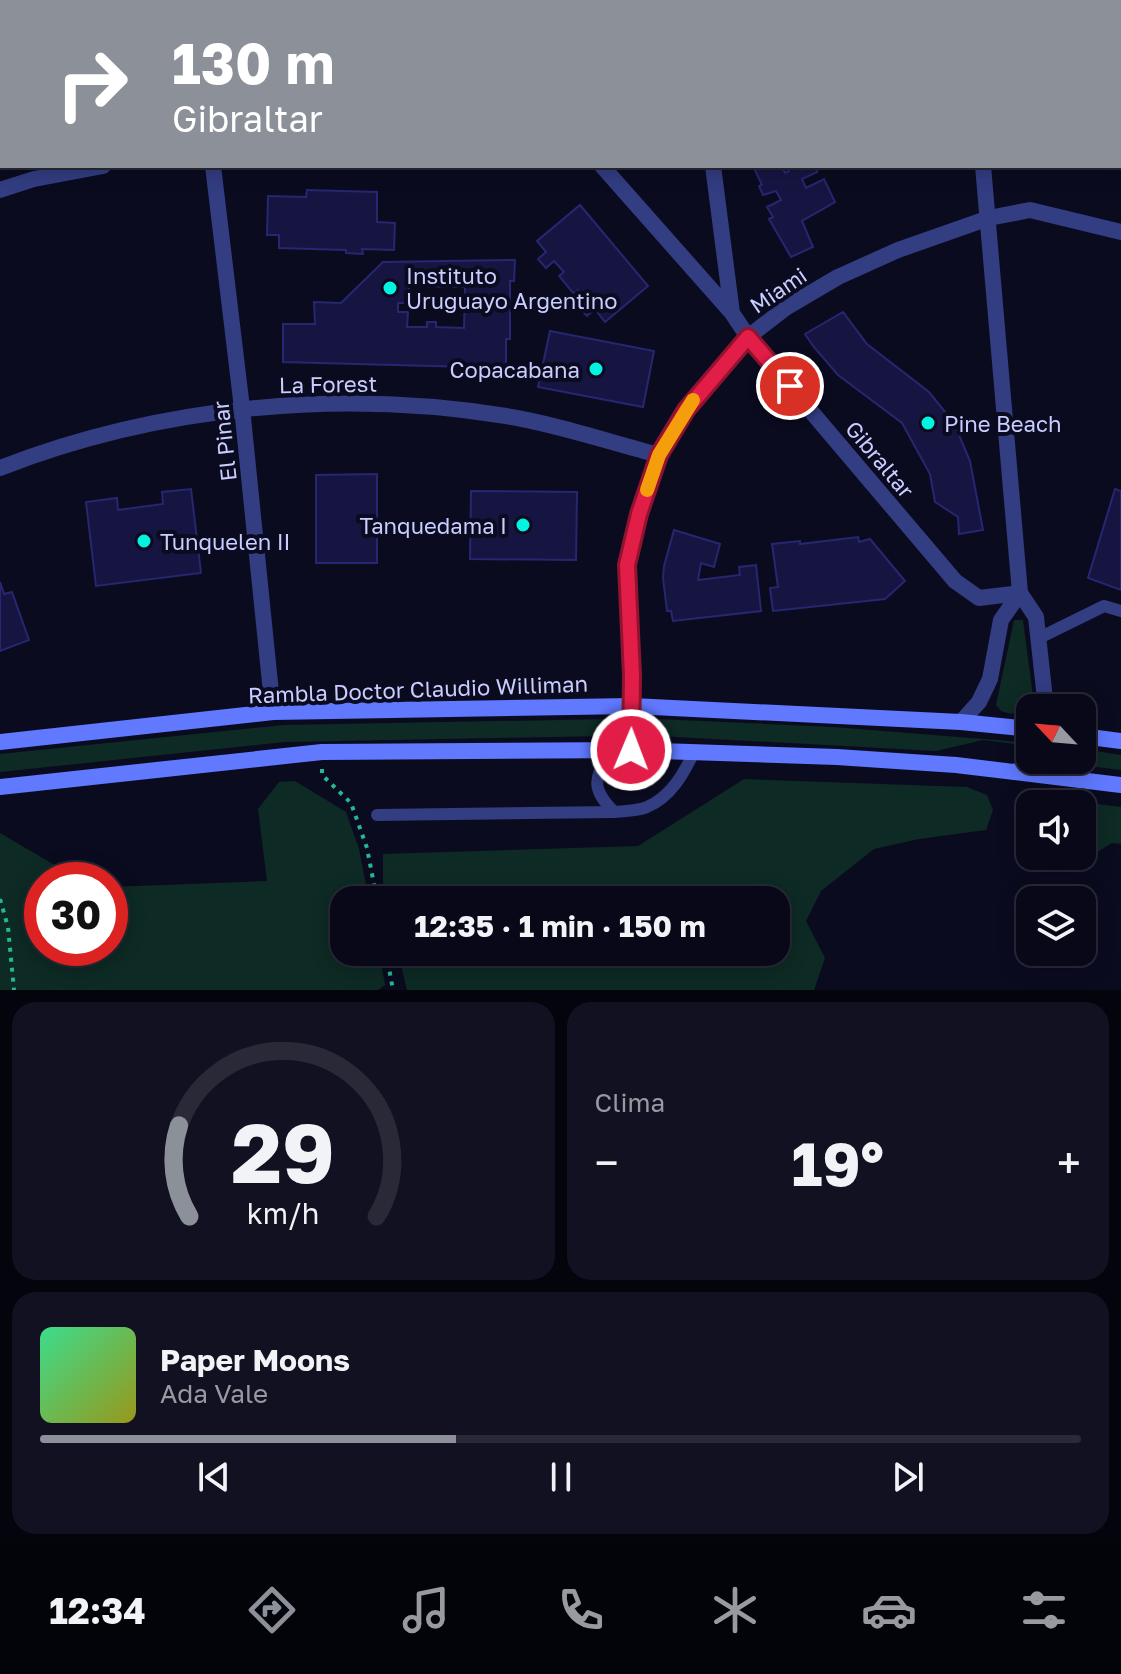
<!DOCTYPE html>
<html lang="es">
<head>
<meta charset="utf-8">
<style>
	body { margin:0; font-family:"Golos Text",sans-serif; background:#111121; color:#f1f3f6; height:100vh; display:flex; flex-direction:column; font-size:30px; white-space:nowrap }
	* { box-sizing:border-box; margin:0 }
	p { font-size:26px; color:#989aa2 }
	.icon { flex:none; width:44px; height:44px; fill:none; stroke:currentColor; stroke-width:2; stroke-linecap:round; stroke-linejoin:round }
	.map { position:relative; height:990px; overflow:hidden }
	.details { display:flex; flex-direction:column; gap:12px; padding:12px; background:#04040d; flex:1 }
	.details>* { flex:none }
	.guide { position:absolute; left:0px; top:0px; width:1122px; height:168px; box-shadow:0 4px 20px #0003,0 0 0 2px #292937; background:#8c9099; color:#fff; overflow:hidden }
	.needle { width:52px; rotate:296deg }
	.buttons { position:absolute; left:1016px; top:694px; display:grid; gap:16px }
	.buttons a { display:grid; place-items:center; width:80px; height:80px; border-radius:16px; background:#080818; box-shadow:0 4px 20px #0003,0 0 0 2px #292937; font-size:40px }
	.speed { position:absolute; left:24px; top:862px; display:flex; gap:16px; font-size:40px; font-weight:700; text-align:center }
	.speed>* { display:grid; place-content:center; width:104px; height:104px; border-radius:50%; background:#080818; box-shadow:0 4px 20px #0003,0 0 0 2px #292937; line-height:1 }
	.speed .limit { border:12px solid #d22; background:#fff; color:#111 }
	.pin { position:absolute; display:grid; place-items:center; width:68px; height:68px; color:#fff; margin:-34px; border:4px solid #fff; border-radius:50%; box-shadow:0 2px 8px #0007 }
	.me { position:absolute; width:88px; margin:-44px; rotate:1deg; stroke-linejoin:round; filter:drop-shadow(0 0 6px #0008) }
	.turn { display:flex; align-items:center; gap:28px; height:168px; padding:0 40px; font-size:36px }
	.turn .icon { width:104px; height:104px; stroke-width:2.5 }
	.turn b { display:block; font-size:56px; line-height:68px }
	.big { font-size:60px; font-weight:700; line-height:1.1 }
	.details .widget { flex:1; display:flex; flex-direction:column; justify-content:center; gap:12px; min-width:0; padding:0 28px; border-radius:24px; background:#111121 }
	.details .dial { align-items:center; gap:0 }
	.dial svg { height:208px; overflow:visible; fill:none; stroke:#292937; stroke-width:7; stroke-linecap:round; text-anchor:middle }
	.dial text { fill:#f1f3f6; stroke:none }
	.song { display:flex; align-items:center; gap:24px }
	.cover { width:96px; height:96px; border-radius:12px; background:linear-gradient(135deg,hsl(150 70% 55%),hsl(60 70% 35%)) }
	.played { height:8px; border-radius:4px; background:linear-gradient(90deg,#8c9099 40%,#292937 40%) }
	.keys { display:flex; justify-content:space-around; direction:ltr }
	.heat { display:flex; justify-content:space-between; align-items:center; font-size:44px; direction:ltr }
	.details .tiles { flex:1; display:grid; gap:12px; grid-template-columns:1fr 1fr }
	.widget:last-child { grid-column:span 2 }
	.trip { position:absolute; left:330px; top:886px; width:460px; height:80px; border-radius:24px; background:#080818; box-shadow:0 4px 20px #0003,0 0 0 2px #292937; font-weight:700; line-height:80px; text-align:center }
	.tabs { display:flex; height:128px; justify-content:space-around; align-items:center; background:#03030a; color:#989aa2 }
	.tabs .icon { width:56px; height:56px }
	.tabs .active { color:#8c9099 }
	.tabs b { font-size:36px; color:#f1f3f6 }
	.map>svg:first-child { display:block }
</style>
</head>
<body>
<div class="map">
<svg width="1121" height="990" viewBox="0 0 1121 990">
	<rect width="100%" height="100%" fill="#0b0b20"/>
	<path fill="#0d2a24" d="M 1014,620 L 1023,620 L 1033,696 L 1024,708 L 1011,714 L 1001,711 L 996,705 Z
		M 610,719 L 615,727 L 613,732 L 608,736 L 285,742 L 0,772 L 0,754 L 284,725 Z
		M 657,719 L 833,727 L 1022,742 L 1022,745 L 983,740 L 936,751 L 658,736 L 653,728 Z
		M 1082,749 L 1121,755 L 1121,770 L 1070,764 L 1067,760 L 1082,760 Z
		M 744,779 L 967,787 L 987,795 L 993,810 L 986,830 L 919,839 L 874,849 L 821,891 L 806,921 L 825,958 L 814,990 L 407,990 L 398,952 L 776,952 L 776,900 L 387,900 L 383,883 L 383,854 L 638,846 Z
		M 295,781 L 346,812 L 359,849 L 369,900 L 344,900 L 344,952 L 379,952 L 385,985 L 378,990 L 0,990 L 0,833 L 80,880 L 42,880 L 42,948 L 110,948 L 110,887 L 267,881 L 258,809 L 279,782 Z
		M 1073,801 L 1121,807 L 1121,844 L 1112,843 L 1089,857 L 1082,855 L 1082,804 L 1057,804 Z"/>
	<path fill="#161542" stroke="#272670" stroke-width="2" fill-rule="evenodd" d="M 753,166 L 782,166 L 785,173 L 789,171 L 786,166 L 818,166 L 817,172 L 802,179 L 806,188 L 824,179 L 835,202 L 802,221 L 813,247 L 791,257 L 769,219 L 773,217 L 767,207 L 781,200 L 776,191 L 763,195 L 759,186 L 762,185 Z
		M 307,190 L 377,192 L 377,222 L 395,223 L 394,250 L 362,249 L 363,254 L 346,253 L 346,250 L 279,248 L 279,235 L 267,235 L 268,196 L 306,197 Z
		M 580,205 L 648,286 L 605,322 L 595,309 L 587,316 L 579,308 L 587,301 L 578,290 L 574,294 L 559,276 L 564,272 L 554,261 L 546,268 L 538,259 L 546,252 L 537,241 Z
		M 515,260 L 514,281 L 510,281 L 510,339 L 506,339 L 506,368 L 283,362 L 283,324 L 315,324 L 314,302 L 341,303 L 383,262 ZM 409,286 L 465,287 L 464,328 L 436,327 L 436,322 L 427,322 L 427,327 L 407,327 L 408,312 L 398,312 L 398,303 L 409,303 Z
		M 843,312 L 867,344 L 929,392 L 954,423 L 970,461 L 983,530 L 959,534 L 958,517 L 935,502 L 930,474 L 902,423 L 838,375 L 813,346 L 805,334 Z
		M 550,331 L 654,351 L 643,407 L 538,387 Z
		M 377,474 L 377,563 L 316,563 L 316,475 Z
		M 191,489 L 201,573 L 96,586 L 86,502 L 117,498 L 118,510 L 163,504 L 162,492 Z
		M 1115,489 L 1121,491 L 1121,590 L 1088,578 Z
		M 471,491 L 577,492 L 576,560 L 470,559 Z
		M 674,530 L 720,544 L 714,567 L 701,563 L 698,580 L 740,575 L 739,567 L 756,565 L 761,611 L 673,621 L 671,611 L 667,611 L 663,578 L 664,566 Z
		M 858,537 L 859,542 L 870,539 L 905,581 L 885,599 L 773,611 L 770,588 L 778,587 L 772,544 L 800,541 L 800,544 Z
		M 0,582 L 4,594 L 12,592 L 29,640 L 0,651 Z"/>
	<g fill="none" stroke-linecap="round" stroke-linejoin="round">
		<path stroke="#24b895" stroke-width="4" stroke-dasharray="4 6" stroke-linecap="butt" d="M 322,769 L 322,775 L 351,803 L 367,848 L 377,900
			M 0,899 L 8,927 L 14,990
			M 386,952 L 393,990"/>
		<path stroke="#323d82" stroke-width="12" d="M 1039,638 L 1104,606 L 1121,611
			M 609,750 C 595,780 590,787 614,812
			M 377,815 L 614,812 C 624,811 638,811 647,807 C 671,797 684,773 694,752"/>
		<path stroke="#323d82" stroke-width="16" d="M 199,0 L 199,2
			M 465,0 L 467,2
			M 691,0 L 692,2
			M 213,166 L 242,408 L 273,712
			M 602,166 L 732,313 L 748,337 L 955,581 L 979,598 L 1020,593
			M 713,166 L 732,313
			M 0,190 L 34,179 L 103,166
			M 0,468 C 159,406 338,389 506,416 C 556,424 609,442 659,455
			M 631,750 L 632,676 L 627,565 L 639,514 L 659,455 L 686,410 L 748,337 L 787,307 L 838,277 L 898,250 L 989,218 L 1030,210 L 1121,232"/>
		<path stroke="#323d82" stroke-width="16" d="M 962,0 L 962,2
			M 983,166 L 1020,593 L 1036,617 L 1046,708
			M 961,722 L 979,702 L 990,679 L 1001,620 L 1020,593
			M 1014,772 L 1035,760"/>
		<path stroke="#6079ff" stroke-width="16" d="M 1082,736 L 1121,741
			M 0,742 L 273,712 L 632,706 L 961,722 L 1030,729
			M 0,787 L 322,752 L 631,750 L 837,757 L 956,765 L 1121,785"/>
	</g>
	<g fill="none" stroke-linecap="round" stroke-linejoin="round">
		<defs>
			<path id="route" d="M 631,750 L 632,676 L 627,565 L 639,514 L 659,455 L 686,410 L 748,337 L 790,386"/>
		</defs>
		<use href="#route" stroke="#92132f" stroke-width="20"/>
		<use href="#route" stroke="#e11d48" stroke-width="14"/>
		<path stroke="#f59e0b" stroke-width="14" d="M 647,490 L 659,455 L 693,400"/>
	</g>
	<g fill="#00f4e1" stroke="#0b0b20" stroke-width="3">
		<circle cx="390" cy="288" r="8"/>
		<circle cx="596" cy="369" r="8"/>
		<circle cx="928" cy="423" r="8"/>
		<circle cx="523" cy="525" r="8"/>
		<circle cx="144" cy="541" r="8"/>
	</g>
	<g text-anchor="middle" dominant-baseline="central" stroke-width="8" stroke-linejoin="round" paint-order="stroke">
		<g font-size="22" fill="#c9cdff" stroke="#0b0b20" text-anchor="start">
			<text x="406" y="275">Instituto<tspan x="406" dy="25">Uruguayo Argentino</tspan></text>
			<text x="580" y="369" text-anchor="end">Copacabana</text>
			<text x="944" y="423">Pine Beach</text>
			<text x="507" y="525" text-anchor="end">Tanquedama I</text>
			<text x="160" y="541">Tunquelen II</text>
		</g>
		<g font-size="22" fill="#c9cdff" stroke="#0b0b20">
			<text transform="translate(778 290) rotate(-34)">Miami</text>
			<text transform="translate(328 384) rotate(-1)">La Forest</text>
			<text transform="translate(224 441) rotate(-96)">El Pinar</text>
			<text transform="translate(880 459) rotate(50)">Gibraltar</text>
			<text transform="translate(418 689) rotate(-2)">Rambla Doctor Claudio Williman</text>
		</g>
	</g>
</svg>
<div class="buttons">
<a><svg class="needle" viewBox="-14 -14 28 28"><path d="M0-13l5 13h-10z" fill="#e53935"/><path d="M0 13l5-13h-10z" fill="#989aa2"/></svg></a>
<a><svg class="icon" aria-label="sound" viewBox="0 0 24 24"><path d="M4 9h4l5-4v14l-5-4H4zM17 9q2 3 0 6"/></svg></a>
<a><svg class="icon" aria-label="layers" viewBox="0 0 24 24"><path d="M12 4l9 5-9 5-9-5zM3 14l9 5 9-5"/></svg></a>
</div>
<div class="speed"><div class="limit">30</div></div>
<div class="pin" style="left:790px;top:386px;background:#d93025"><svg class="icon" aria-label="arrive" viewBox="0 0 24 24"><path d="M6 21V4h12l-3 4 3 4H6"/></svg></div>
<svg class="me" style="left:631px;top:750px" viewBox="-20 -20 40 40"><circle r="17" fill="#e11d48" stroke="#fff" stroke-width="3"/><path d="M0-11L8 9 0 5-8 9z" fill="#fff"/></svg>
<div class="trip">12:35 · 1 min · 150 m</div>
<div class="guide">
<div class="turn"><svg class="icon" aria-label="right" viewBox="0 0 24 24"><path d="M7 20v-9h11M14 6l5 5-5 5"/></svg><div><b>130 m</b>Gibraltar</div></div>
</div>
</div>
<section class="details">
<div class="tiles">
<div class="widget dial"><svg viewBox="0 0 100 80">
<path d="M14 69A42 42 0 1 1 86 69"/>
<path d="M14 69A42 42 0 0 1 10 34" stroke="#8c9099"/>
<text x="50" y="56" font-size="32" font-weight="700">29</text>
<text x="50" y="72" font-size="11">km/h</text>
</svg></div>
<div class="widget"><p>Clima</p>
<div class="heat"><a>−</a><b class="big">19°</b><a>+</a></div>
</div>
<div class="widget">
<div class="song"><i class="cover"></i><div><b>Paper Moons</b><p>Ada Vale</p></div></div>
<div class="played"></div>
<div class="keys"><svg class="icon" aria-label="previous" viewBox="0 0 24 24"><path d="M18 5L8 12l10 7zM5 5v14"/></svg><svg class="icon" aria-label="pause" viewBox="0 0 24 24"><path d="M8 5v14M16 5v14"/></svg><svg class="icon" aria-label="next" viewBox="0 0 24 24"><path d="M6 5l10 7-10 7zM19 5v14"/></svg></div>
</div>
</div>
</section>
<nav class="tabs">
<b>12:34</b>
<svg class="icon active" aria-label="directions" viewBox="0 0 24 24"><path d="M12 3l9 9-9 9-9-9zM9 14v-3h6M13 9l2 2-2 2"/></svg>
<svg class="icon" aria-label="music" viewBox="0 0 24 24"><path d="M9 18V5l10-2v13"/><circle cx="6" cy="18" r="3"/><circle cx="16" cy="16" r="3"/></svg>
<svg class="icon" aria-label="phone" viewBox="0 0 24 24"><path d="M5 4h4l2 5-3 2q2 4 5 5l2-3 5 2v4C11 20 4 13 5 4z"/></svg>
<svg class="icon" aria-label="climate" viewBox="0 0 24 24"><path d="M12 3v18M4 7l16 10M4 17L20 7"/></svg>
<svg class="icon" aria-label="car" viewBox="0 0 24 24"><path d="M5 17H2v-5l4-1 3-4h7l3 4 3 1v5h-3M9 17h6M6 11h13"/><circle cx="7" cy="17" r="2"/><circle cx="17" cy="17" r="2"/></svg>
<svg class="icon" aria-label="filters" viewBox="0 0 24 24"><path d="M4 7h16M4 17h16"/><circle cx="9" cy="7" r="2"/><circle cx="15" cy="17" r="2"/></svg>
</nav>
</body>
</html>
